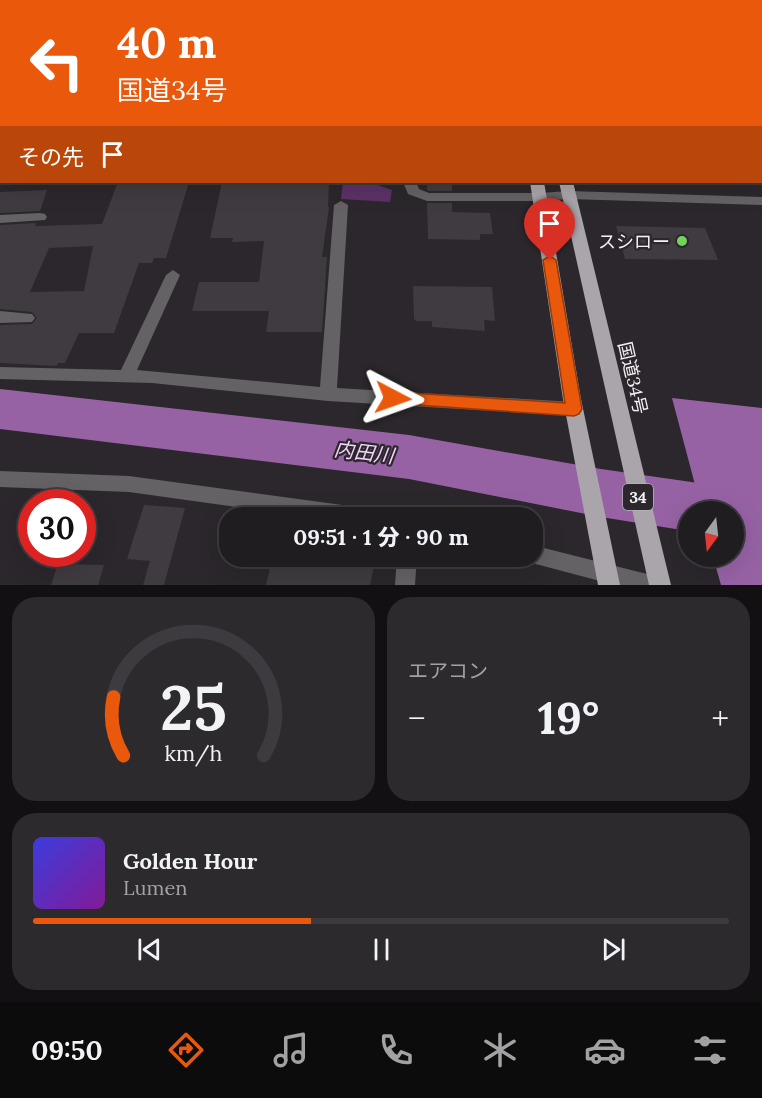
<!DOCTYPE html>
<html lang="ja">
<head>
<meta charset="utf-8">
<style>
	body { margin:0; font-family:Lora,"Noto Sans JP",serif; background:#2d2a2e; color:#f1f3f6; height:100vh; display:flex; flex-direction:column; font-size:22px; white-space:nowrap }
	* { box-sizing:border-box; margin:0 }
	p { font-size:20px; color:#a2a2a5 }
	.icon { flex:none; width:33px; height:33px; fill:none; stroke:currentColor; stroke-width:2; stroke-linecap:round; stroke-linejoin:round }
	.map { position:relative; height:585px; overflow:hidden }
	.side { display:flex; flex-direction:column; gap:12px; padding:12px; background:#121012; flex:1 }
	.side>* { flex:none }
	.top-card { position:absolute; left:0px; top:0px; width:762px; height:183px; box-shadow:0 6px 24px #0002,0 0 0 2px #3d3b3f; background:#ea580c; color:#fff; overflow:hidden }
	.needle { width:39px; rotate:195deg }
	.controls { position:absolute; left:678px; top:501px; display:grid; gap:12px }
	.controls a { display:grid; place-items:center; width:66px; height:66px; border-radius:50%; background:#201d21; box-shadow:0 6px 24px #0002,0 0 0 2px #3d3b3f; font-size:30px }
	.speed { position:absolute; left:18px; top:489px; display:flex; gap:12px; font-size:30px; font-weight:700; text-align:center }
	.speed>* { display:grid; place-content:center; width:78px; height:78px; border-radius:50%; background:#201d21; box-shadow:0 6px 24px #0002,0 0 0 2px #3d3b3f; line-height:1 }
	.speed .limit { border:9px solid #d22; background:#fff; color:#111 }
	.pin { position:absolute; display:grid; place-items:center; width:51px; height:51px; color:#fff; margin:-62px -26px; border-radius:50% 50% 50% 0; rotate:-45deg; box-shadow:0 0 6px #0007 }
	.pin .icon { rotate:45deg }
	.me { position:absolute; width:66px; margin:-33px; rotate:94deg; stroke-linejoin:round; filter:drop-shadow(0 0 4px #0008) }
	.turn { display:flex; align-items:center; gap:21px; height:126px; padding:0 18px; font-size:27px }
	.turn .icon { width:78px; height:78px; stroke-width:2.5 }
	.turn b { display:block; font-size:42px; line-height:51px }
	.then { display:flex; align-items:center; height:57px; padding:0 18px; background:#0003; gap:12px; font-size:22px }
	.big { font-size:45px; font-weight:800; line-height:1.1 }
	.side .widget { flex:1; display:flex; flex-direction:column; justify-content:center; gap:9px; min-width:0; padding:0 21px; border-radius:24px; background:#2d2a2e }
	.side .dial { align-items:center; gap:0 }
	.dial svg { height:156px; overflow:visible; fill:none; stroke:#3d3b3f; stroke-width:7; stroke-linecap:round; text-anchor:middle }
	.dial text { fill:#f1f3f6; stroke:none }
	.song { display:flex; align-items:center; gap:18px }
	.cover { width:72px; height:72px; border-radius:9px; background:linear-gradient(135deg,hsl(240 70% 55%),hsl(290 70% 35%)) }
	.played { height:6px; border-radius:3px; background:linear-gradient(90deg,#ea580c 40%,#3d3b3f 40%) }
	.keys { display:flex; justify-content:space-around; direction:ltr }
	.heat { display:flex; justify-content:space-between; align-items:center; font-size:33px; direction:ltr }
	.side .tiles { flex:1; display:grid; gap:12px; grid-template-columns:1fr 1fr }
	.widget:last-child { grid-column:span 2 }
	.trip { position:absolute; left:219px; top:507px; width:324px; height:60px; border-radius:24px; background:#201d21; box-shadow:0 6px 24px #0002,0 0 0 2px #3d3b3f; font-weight:800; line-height:60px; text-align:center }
	.menu { display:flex; height:96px; justify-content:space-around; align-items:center; background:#0d0c0d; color:#a2a2a5 }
	.menu .icon { width:42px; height:42px }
	.menu .active { color:#ea580c }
	.menu b { font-size:27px; color:#f1f3f6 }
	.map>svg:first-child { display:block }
</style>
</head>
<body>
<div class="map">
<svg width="762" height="585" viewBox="0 0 762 585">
	<rect width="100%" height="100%" fill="#2b272c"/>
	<path fill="#5c3267" d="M 343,182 L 372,183 L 392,190 L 390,202 L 341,199 Z"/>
	<path fill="#9662a4" d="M 672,398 L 762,408 L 762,585 L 721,585 L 713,557 L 734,556 L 734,512 L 702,511 Z"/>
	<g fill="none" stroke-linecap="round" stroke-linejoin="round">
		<path fill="#9662a4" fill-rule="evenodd" d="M 0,389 L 409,435 L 601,469 L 726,487 L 746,494 L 754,512 L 746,530 L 734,534 L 734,512 L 688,512 L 688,531 L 601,517 L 409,479 L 0,429 Z"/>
	</g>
	<path fill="#3f3b40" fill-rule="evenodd" d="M 118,182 L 189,182 L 166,258 L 154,258 L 152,263 L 139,263 L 114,333 L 79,333 L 65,363 L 58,363 L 57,366 L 0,363 L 0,325 L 32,324 L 37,318 L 32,312 L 0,309 L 0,225 L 36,223 L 35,226 L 102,224 ZM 93,246 L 84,291 L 30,292 L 49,248 Z
		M 222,182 L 329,182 L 328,207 L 329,207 L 322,257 L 327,257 L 322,332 L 266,332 L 269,311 L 192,311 L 199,282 L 259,282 L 264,241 L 232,242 L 233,238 L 210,238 Z
		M 427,182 L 452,182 L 452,191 L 429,191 L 427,190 Z
		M 47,190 L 40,211 L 0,213 L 0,192 Z
		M 427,203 L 452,203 L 452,212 L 490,213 L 493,234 L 480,234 L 480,240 L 428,239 Z
		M 616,226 L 705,228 L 718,260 L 625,259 Z
		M 413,286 L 492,287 L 495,321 L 484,320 L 485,331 L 432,327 L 432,321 L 416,321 L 414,319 Z
		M 144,505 L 185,508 L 164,585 L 143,585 L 150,561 L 127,559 Z
		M 273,556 L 318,559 L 319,556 L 376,556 L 370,585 L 266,585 Z
		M 58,564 L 104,565 L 98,585 L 51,585 Z"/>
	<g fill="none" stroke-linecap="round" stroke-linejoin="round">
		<path fill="#646264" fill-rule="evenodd" d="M 128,0 L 143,0 L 144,2 L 129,2 Z
			M 0,72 L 2,72 L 2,78 L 0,78 Z
			M 0,140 L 2,140 L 2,148 L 0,148 Z
			M 403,182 L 416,182 L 419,189 L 429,193 L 540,193 L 547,197 L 540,201 L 427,201 L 408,194 Z
			M 341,201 L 348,205 L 337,388 L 574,402 L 580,404 L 583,409 L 580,414 L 574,416 L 328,401 L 152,383 L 0,379 L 0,367 L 121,370 L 166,275 L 173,270 L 180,275 L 137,370 L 320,387 L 334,205 Z
			M 40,213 L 45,214 L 47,217 L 45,220 L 0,223 L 0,215 Z
			M 0,311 L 32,314 L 35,318 L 32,322 L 0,323 Z
			M 0,471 L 129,476 L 379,510 L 386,512 L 388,518 L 314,518 L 129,492 L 0,487 Z
			M 532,545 L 651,575 L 658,578 L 661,585 L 615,585 L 532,563 L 525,560 L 523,556 L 532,556 Z
			M 397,556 L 417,556 L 415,585 L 395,585 Z"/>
		<path fill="#646264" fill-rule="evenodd" d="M 569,191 L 762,197 L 762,205 L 569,199 L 540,201 L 533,197 L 540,193 Z"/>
		<path fill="#aaa5aa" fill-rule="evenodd" d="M 494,0 L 504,0 L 504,2 L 494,2 Z
			M 518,0 L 528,0 L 528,2 L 518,2 Z
			M 530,182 L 544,182 L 581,399 L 620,585 L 598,585 L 563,399 Z
			M 559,182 L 573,182 L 671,585 L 649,585 Z"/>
	</g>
	<path fill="#ea580c" stroke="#983908" stroke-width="1.5" d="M 550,256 L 556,260 L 582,409 L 579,414 L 574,416 L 388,403 L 385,398 L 388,394 L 393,392 L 565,403 L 543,260 Z"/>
	<circle fill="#75d25b" stroke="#2b272c" stroke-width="2" cx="682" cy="241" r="6"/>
	<g text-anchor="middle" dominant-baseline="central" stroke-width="4.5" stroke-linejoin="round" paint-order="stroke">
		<rect fill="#2b272c" stroke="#b7b4b8" stroke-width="1.5" x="623" y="484" width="30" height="26" rx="4.5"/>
		<g font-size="16" font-weight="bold" fill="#f3f0f4">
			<text x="638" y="497">34</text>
		</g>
		<g font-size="18" fill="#f3f0f4" stroke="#2b272c" text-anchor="end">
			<text x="670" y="241">スシロー</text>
		</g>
		<g font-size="18" fill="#f3f0f4" stroke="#2b272c">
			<text transform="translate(633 378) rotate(77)">国道34号</text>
		</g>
		<g font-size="20" font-style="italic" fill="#f1d4f8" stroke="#2b272c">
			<text transform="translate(364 452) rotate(7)">内田川</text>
		</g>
	</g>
</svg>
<div class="controls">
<a><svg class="needle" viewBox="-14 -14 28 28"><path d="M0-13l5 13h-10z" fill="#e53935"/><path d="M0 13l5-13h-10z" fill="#a2a2a5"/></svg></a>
</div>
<div class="speed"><div class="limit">30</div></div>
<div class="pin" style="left:550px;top:260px;background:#d93025"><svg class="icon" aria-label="arrive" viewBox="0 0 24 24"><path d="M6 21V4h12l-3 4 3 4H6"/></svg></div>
<svg class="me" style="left:393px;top:398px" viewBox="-20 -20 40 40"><path d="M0-17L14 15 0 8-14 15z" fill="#ea580c" stroke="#fff" stroke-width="4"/></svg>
<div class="trip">09:51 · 1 分 · 90 m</div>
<div class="top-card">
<div class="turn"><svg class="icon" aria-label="left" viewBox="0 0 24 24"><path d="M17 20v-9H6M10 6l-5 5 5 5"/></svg><div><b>40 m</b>国道34号</div></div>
<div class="then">その先<svg class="icon" aria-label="arrive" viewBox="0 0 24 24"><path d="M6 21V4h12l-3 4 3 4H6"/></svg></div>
</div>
</div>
<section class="side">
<div class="tiles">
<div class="widget dial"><svg viewBox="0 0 100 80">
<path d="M14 69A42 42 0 1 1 86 69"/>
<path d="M14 69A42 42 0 0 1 9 39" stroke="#ea580c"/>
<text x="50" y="56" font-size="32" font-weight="700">25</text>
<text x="50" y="72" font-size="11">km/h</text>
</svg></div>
<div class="widget"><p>エアコン</p>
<div class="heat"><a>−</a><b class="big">19°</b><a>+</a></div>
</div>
<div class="widget">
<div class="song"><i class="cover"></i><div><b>Golden Hour</b><p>Lumen</p></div></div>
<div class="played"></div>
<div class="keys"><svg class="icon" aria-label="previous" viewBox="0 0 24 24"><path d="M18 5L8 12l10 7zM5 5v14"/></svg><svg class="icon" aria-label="pause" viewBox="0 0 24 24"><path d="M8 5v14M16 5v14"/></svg><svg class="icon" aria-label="next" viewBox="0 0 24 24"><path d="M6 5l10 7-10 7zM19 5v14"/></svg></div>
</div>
</div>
</section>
<nav class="menu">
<b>09:50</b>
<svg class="icon active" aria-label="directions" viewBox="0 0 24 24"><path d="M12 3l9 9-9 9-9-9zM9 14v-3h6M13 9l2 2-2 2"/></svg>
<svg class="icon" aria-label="music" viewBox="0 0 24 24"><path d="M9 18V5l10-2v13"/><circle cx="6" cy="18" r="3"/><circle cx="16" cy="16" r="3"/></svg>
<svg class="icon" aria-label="phone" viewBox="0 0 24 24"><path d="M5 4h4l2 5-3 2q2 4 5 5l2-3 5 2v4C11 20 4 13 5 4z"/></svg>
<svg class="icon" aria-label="climate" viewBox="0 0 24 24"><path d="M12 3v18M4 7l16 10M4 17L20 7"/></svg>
<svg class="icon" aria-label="car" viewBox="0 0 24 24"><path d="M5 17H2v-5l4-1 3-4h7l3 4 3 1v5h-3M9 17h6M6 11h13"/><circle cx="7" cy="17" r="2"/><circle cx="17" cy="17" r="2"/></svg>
<svg class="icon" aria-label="filters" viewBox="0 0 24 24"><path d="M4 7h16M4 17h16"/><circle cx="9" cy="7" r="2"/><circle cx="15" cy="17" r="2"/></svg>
</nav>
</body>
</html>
